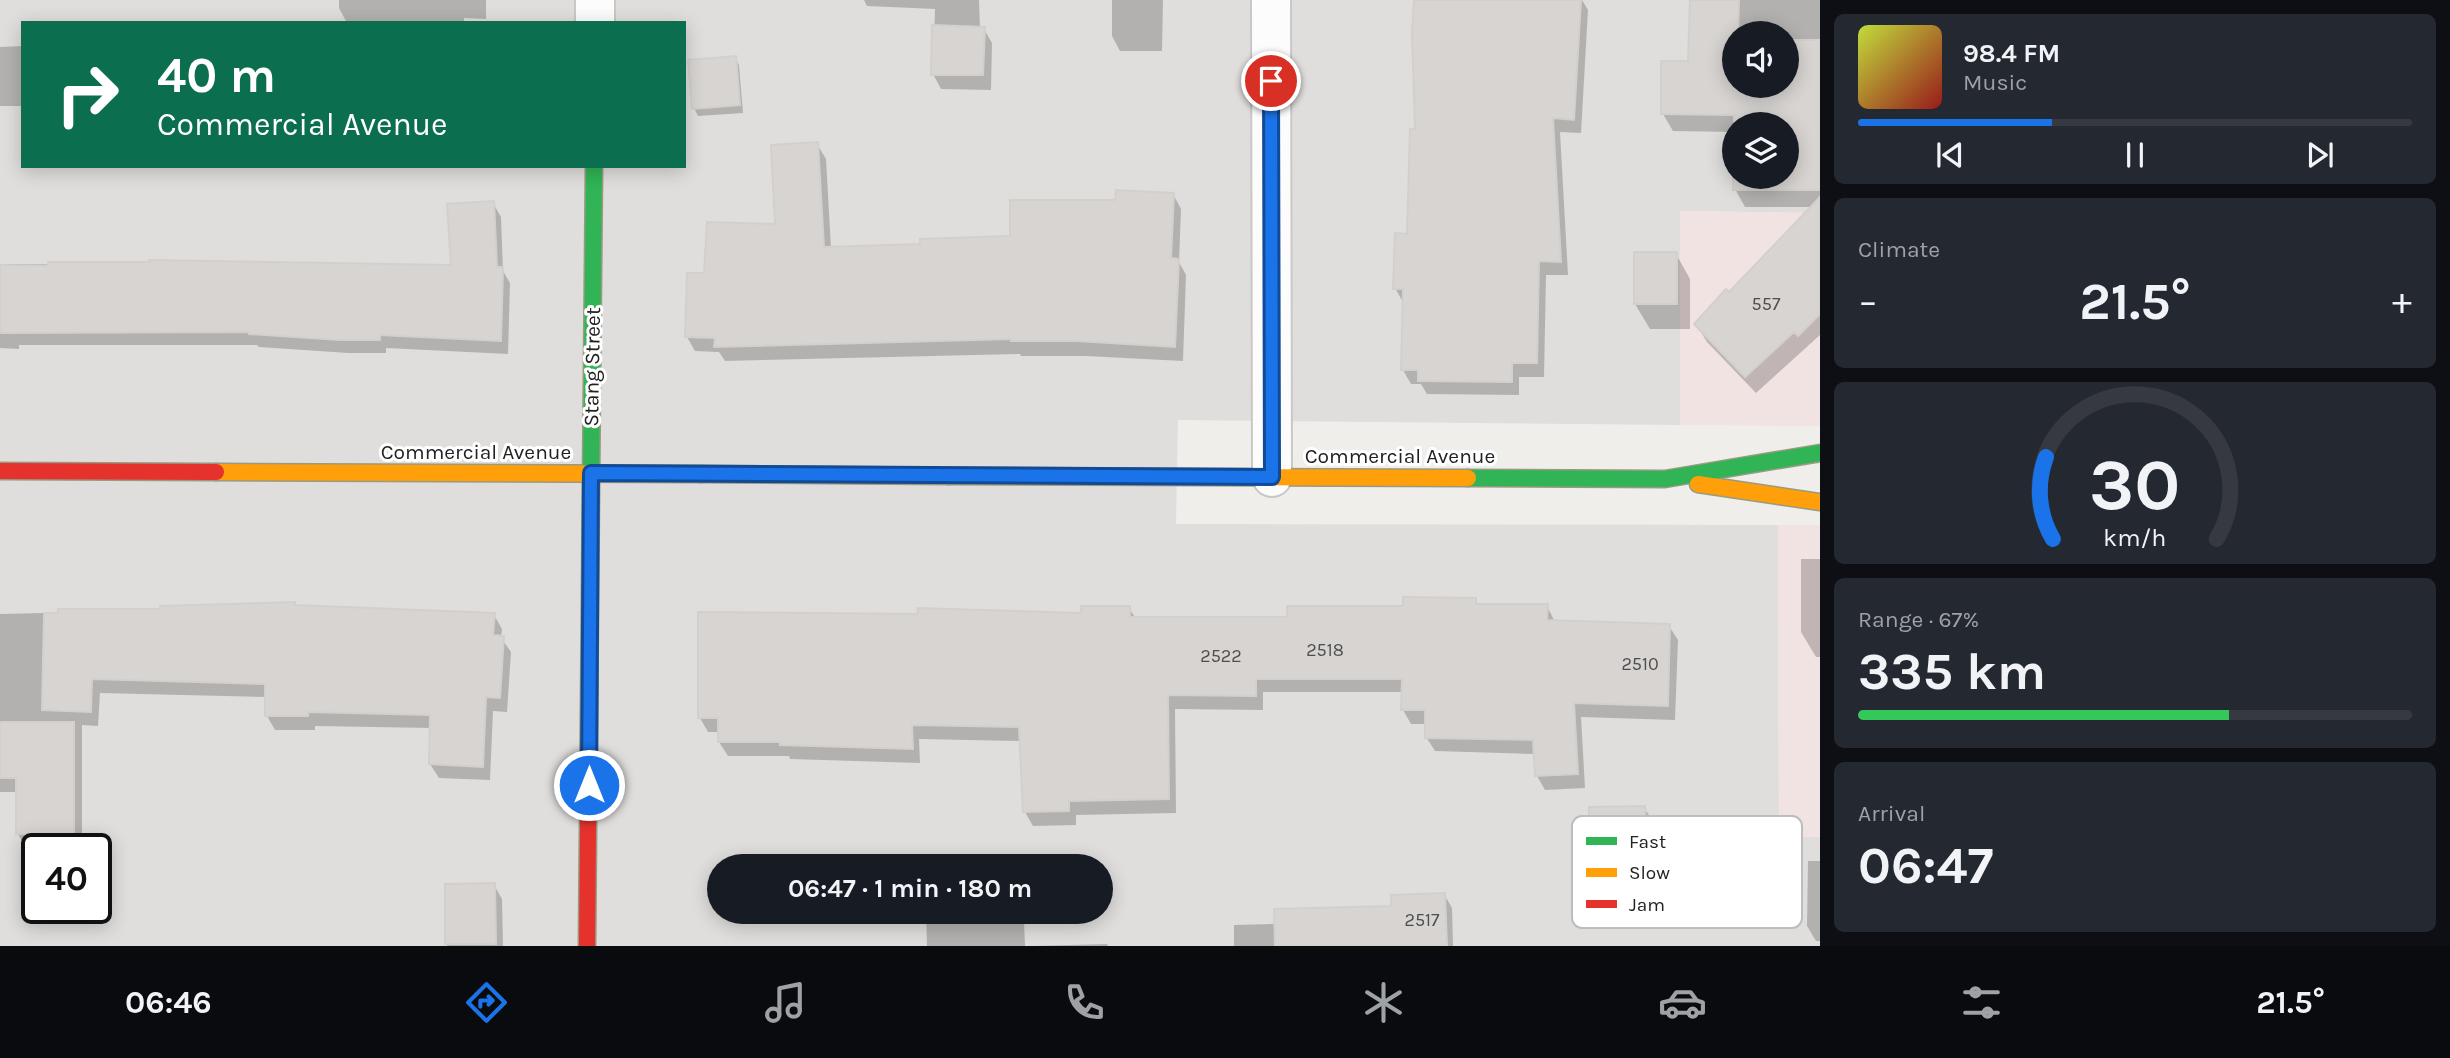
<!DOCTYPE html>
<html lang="en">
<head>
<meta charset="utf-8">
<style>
	body { margin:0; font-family:Karla,sans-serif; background:#242831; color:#f1f3f6; height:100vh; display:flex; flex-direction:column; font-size:26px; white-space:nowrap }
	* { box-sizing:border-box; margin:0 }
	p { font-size:23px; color:#9ea1a6 }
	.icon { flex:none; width:38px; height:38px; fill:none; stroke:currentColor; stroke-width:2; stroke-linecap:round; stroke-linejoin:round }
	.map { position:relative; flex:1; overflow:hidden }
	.side { display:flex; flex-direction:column; gap:14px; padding:14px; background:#0d0f14; width:630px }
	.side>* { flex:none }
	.guide { position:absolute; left:21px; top:21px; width:665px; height:147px; border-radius:0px; box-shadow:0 4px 18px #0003; background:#0b6e4f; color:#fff; overflow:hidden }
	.tools { position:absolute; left:1722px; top:21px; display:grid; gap:14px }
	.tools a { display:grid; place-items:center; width:77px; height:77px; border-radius:50%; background:#171b24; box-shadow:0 4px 18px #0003; font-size:35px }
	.speed { position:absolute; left:21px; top:833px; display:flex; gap:14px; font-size:35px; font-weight:700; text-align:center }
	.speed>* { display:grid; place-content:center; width:91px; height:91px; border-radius:50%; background:#171b24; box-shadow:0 4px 18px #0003; line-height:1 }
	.speed .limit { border:4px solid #111; border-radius:10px; background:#fff; color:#111 }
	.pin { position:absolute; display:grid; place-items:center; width:60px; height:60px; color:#fff; margin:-30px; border:4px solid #fff; border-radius:50%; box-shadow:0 2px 7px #0007 }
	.me { position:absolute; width:77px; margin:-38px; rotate:0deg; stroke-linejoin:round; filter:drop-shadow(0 0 5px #0008) }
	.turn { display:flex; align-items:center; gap:24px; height:147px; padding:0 21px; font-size:32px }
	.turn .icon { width:91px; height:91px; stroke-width:2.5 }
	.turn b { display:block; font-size:49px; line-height:60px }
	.big { font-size:52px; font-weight:700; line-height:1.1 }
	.side .widget { flex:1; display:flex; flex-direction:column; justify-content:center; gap:10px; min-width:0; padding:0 24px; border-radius:10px; background:#242831 }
	.side .dial { align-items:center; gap:0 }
	.dial svg { height:182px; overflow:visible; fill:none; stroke:#363941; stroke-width:7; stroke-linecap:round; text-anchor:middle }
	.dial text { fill:#f1f3f6; stroke:none }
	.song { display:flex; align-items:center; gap:21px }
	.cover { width:84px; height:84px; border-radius:10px; background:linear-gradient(135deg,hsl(70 70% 55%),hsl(0 70% 35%)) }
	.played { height:7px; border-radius:4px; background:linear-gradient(90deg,#1a73e8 35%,#363941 35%) }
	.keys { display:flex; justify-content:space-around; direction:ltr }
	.heat { display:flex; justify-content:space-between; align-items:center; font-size:38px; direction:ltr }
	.charge { height:10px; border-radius:5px; background:linear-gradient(90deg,#34c759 67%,#363941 0) }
	.trip { position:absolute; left:707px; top:854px; width:406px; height:70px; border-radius:35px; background:#171b24; box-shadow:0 4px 18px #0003; font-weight:700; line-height:70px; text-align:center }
	.menu { display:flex; height:112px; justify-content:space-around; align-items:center; background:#090b0e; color:#9ea1a6 }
	.menu .icon { width:49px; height:49px }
	.menu .current { color:#1a73e8 }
	.menu b { font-size:32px; color:#f1f3f6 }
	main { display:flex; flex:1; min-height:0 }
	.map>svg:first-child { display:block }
</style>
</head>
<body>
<main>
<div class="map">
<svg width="1820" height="946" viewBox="0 0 1820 946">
	<rect width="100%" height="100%" fill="#f0eeeb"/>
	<path fill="#dfdedc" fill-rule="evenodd" d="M 0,0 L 1820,0 L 1820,213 L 1680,211 L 1680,425 L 1178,420 L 1176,524 L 1778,525 L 1779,837 L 1820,837 L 1820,946 L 0,946 ZM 23,23 L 684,23 L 684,166 L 23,166 ZM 1734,33 L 1787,33 L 1787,86 L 1734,86 ZM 1734,124 L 1787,124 L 1787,177 L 1734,177 ZM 37,849 L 96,849 L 96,908 L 37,908 ZM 719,866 L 1101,866 L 1101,912 L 719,912 Z"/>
	<path fill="#f1e3e1" d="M 1680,211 L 1820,213 L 1820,426 L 1680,425 Z
		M 1778,525 L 1820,525 L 1820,837 L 1779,837 Z"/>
	<path fill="#0003" fill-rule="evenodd" d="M 339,0 L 486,0 L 486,19 L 464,18 L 464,23 L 347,23 L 339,8 Z
		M 864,0 L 979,0 L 980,29 L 984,29 L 992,43 L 991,90 L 941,89 L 933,74 L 935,9 L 867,6 Z
		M 1112,0 L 1163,0 L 1162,51 L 1120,51 L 1112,36 Z
		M 1415,0 L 1582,0 L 1588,10 L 1581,133 L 1560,132 L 1568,275 L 1546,275 L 1544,377 L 1519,377 L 1519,395 L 1427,394 L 1421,384 L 1411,384 L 1403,370 L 1403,302 L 1395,288 L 1409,235 L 1417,131 Z
		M 1692,0 L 1820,0 L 1820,335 L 1756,393 L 1707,342 L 1696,324 L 1729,295 L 1813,207 L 1745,207 L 1735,189 L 1735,177 L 1787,177 L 1787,124 L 1734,124 L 1734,132 L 1673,131 L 1663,114 L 1689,63 ZM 1734,33 L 1787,33 L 1787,86 L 1734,86 Z
		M 23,46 L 23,106 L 0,106 L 0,47 Z
		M 735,58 L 739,65 L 743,113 L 698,116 L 694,108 Z
		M 817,144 L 826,159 L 831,248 L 922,246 L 1012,238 L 1117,201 L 1173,194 L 1181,209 L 1179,262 L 1186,275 L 1183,361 L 1086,356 L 1021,356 L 1020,354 L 725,361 L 719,352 L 695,351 L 687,337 L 706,274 L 777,226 Z
		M 493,203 L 501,217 L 503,271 L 510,283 L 508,354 L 386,348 L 386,353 L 348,353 L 259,347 L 257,345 L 19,345 L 19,349 L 0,348 L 0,264 L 453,267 Z
		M 1676,254 L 1690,279 L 1690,329 L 1650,329 L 1635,304 Z
		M 1801,559 L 1820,559 L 1820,657 L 1816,657 L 1801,632 Z
		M 1475,599 L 1479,606 L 1547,606 L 1555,622 L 1669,626 L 1678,640 L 1675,720 L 1581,717 L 1585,788 L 1545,790 L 1537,776 L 1535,754 L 1435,751 L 1426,737 L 1427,724 L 1411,724 L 1403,710 L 1404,692 L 1263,692 L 1263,710 L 1175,709 L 1176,813 L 1076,815 L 1076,825 L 1033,826 L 1025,812 L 1021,741 L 919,739 L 920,763 L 790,759 L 789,756 L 728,756 L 719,742 L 719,732 L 708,732 L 700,718 L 1083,614 L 1129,608 L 1136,619 L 1288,619 Z
		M 296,607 L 494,615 L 502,629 L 501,638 L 511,652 L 507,712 L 493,711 L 490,780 L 439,778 L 430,764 L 432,728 L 315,726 L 315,730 L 275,730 L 267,716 L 267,697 L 100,693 L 98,726 L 82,725 L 82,848 L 26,848 L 18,834 L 18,792 L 0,792 L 0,614 Z
		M 1644,808 L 1649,815 L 1649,857 L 1595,858 L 1591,851 Z
		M 1808,861 L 1820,861 L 1820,941 L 1816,941 L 1807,926 Z
		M 447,885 L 494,885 L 502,899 L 503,946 L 447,946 Z
		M 1444,894 L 1452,908 L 1453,946 L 1234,946 L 1234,925 L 1305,923 L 1393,908 Z
		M 926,912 L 1018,912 L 1024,922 L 1025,946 L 927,946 Z
		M 1107,944 L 1108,946 L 1032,946 Z"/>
	<path fill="#d7d4d2" stroke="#d3d0cc" stroke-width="2" fill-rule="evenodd" d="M 1414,0 L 1581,0 L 1574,120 L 1553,118 L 1561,262 L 1539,261 L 1537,363 L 1512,363 L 1512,382 L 1418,381 L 1418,370 L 1401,370 L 1403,289 L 1393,289 L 1395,233 L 1407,234 L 1410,129 L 1415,129 L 1412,33 Z
		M 1690,0 L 1739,0 L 1738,33 L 1734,33 L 1734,86 L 1787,86 L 1787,40 L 1820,40 L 1820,190 L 1733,190 L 1734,115 L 1661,114 L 1661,61 L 1688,61 ZM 1734,124 L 1787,124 L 1787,177 L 1734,177 Z
		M 932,25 L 985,27 L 983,75 L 931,75 Z
		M 736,56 L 740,105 L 692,109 L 688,60 Z
		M 818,142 L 824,247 L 920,244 L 920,239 L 1010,236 L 1010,200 L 1115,200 L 1116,190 L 1174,193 L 1171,258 L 1179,259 L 1175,347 L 1076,341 L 1011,341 L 1011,339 L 714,347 L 715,338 L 685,337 L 687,273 L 704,273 L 707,222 L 775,224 L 771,145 Z
		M 1820,197 L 1820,314 L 1798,336 L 1794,332 L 1745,377 L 1694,324 L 1726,289 L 1729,292 Z
		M 494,201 L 497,267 L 503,267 L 501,341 L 380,335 L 380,340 L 340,340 L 249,334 L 249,332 L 0,333 L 0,265 L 48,266 L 48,262 L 149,262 L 149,260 L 451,265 L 447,204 Z
		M 1634,252 L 1677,252 L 1677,304 L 1634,304 Z
		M 1403,597 L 1476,598 L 1476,604 L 1548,604 L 1547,620 L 1670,624 L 1668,706 L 1574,703 L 1578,774 L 1535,776 L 1533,740 L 1425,738 L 1425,710 L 1401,710 L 1402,679 L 1256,679 L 1256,696 L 1168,695 L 1169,799 L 1069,801 L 1069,811 L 1023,812 L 1019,727 L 912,725 L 913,749 L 780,745 L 780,742 L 718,742 L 718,718 L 698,718 L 698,612 L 917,614 L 918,608 L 1081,613 L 1081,606 L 1130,606 L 1130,617 L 1287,617 L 1287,606 L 1403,606 Z
		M 295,602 L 295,605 L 495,613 L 493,635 L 504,636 L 500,698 L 486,697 L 483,767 L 429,764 L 430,715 L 308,712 L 308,716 L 265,716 L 265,684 L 92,679 L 91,712 L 42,710 L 44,613 L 58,613 L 58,609 L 160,609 L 160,606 Z
		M 0,722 L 74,722 L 74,834 L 16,834 L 16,778 L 0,778 Z
		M 1645,806 L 1646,850 L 1589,851 L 1589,807 Z
		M 495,883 L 496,944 L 445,944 L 445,884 Z
		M 1445,893 L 1447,946 L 1275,946 L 1274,909 L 1391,906 L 1391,895 Z"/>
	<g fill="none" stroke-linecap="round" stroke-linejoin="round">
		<defs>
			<path id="street" d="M 1271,0 L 1272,477
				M 595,23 L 595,0"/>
			<path id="fast" d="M 1468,478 L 1665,479 L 1820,453
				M 591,482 L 594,166"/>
			<path id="slow" d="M 216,472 L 701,474
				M 949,476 L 1468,478
				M 1698,484 L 1820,502"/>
			<path id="jam" d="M 0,471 L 216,472
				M 701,474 L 949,476
				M 587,946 L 591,482"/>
		</defs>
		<use href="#street" stroke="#c9c8c7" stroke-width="42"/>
		<use href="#fast" stroke="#999a82" stroke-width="19"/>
		<use href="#slow" stroke="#999a82" stroke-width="19"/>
		<use href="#jam" stroke="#999a82" stroke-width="19"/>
		<use href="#street" stroke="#fdfcfc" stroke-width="38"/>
		<use href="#fast" stroke="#30b455" stroke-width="16"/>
		<use href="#slow" stroke="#ff9f0a" stroke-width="16"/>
		<use href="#jam" stroke="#e5322d" stroke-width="16"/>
	</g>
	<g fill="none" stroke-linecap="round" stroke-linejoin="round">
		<defs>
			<path id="route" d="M 589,785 L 591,473 L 1272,477 L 1271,81"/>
		</defs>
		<use href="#route" stroke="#114b97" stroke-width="18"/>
		<use href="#route" stroke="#1a73e8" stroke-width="12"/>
	</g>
	<g text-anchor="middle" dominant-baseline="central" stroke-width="6" stroke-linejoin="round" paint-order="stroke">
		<g font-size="18" fill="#4f4e4e">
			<text x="1766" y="304">557</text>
			<text x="1325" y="650">2518</text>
			<text x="1221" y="656">2522</text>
			<text x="1640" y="664">2510</text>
			<text x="1422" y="920">2517</text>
		</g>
		<g font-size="21" fill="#222" stroke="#fff">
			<text transform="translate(592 367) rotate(-89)">Stang Street</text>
			<text x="476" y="452">Commercial Avenue</text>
			<text x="1400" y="456">Commercial Avenue</text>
		</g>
	</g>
	<rect x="1572" y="816" width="230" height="112" rx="10" fill="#fff" stroke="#bdbdbd" stroke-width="2"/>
	<rect x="1586" y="837" width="31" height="8" fill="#30b455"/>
	<rect x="1586" y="868" width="31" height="9" fill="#ff9f0a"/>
	<rect x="1586" y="900" width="31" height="8" fill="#e5322d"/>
	<g font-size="19" fill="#222">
		<text x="1629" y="848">Fast</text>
		<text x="1629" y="879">Slow</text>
		<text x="1629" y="911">Jam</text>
	</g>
</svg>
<div class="tools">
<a><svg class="icon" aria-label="sound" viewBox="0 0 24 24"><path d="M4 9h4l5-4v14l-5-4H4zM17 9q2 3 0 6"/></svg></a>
<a><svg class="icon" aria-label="layers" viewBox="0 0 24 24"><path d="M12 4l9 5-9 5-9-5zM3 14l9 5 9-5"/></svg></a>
</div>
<div class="speed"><div class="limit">40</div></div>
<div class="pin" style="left:1271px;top:81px;background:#d93025"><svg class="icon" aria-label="arrive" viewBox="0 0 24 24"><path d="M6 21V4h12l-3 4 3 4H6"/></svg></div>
<svg class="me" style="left:589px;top:785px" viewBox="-20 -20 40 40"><circle r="17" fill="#1a73e8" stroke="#fff" stroke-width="3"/><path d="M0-11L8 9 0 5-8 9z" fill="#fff"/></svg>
<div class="trip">06:47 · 1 min · 180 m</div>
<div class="guide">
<div class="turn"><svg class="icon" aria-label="right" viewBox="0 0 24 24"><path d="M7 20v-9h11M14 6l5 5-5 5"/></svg><div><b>40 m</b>Commercial Avenue</div></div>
</div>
</div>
<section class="side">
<div class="widget">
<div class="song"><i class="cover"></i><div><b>98.4 FM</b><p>Music</p></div></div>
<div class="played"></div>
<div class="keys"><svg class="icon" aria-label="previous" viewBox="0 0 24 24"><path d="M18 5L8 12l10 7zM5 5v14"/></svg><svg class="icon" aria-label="pause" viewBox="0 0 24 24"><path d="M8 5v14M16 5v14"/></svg><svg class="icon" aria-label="next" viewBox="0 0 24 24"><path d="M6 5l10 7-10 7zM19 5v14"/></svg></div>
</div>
<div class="widget"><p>Climate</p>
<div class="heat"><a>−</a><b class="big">21.5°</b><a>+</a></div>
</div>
<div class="widget dial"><svg viewBox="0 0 100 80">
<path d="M14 69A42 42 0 1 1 86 69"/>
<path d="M14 69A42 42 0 0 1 11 33" stroke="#1a73e8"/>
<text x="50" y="56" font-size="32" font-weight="700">30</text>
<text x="50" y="72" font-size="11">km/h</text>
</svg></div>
<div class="widget"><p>Range · 67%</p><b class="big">335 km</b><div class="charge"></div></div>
<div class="widget"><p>Arrival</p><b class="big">06:47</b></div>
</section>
</main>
<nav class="menu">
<b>06:46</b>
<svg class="icon current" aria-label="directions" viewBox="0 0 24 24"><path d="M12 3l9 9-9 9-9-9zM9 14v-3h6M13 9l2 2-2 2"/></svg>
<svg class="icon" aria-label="music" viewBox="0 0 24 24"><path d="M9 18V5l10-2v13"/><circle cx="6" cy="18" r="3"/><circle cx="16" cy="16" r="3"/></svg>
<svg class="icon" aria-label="phone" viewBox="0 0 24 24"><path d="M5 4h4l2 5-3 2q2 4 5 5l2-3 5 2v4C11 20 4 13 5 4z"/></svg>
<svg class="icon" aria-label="climate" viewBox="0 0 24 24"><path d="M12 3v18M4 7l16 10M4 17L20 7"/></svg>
<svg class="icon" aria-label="car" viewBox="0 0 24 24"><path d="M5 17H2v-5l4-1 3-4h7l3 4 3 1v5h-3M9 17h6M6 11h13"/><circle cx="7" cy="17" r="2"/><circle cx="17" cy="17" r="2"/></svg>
<svg class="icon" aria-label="filters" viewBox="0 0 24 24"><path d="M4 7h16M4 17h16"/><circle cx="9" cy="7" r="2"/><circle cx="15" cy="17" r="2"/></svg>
<b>21.5°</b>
</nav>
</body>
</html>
